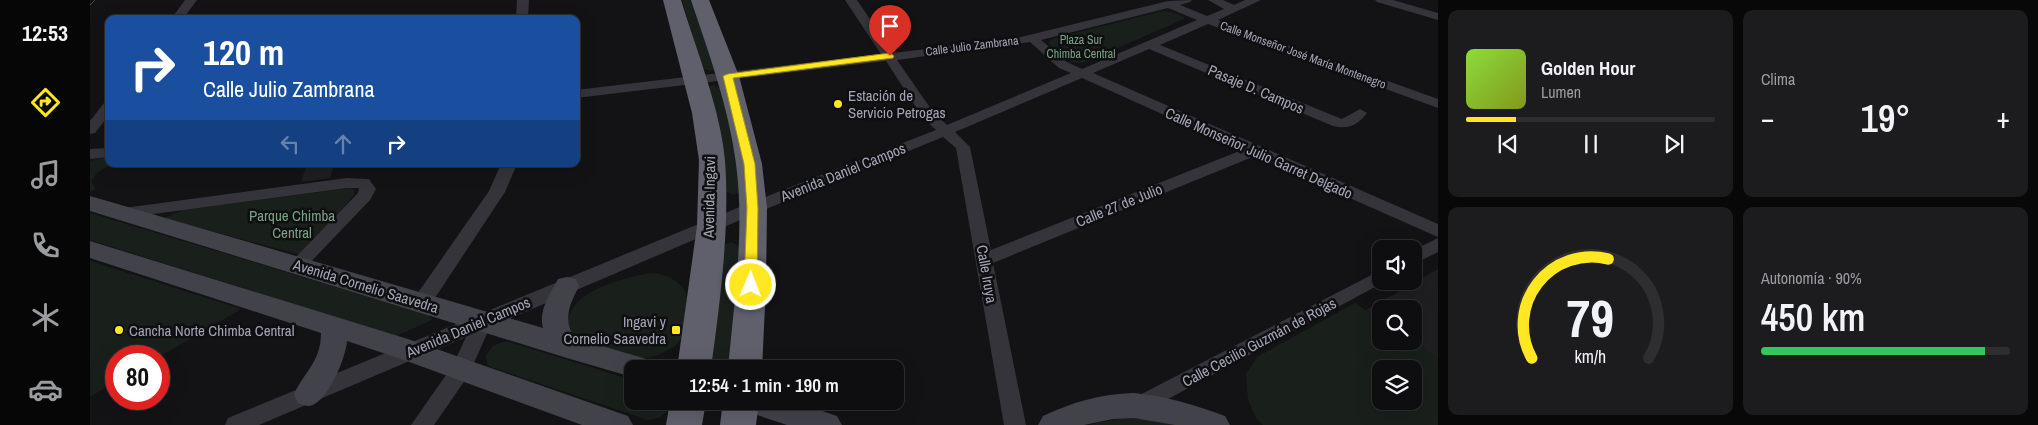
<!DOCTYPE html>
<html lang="es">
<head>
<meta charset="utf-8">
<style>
	body { margin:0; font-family:"Archivo Narrow",sans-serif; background:#1c1c1e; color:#f1f3f6; height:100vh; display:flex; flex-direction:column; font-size:19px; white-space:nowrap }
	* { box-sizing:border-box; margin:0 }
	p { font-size:16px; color:#9b9c9f }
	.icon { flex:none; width:28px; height:28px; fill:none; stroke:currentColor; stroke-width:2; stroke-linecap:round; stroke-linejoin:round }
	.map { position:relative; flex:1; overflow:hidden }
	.panel { display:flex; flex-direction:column; gap:10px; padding:10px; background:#080809; width:600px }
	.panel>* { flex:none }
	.guide { position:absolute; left:15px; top:15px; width:475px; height:152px; border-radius:10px; box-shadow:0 5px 20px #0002,0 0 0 1px #2e2e30; background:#1a4fa0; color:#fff; overflow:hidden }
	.controls { position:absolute; left:1282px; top:240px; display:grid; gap:10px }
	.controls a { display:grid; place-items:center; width:50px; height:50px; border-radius:10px; background:#0e0e10; box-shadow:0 5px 20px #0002,0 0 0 1px #2e2e30; font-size:25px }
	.speed { position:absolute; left:15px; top:345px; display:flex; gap:10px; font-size:25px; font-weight:700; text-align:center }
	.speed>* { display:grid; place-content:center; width:65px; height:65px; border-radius:50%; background:#0e0e10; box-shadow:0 5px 20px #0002,0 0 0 1px #2e2e30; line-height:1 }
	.speed .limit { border:8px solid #d22; background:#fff; color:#111 }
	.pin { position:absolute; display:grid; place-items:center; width:42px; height:42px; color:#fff; margin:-51px -21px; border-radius:50% 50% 50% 0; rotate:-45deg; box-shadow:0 0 5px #0007 }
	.pin .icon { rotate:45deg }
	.me { position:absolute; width:55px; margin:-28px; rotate:1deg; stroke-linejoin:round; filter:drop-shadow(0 0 4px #0008) }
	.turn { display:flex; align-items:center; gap:18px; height:105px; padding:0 15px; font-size:22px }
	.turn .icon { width:65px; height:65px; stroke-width:2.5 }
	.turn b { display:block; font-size:35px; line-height:42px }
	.lanes { display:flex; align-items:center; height:48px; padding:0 15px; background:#0003; justify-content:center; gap:25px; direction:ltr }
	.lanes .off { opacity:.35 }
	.big { font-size:38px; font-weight:600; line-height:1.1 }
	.panel .card { flex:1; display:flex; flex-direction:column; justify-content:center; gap:8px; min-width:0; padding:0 18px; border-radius:10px; background:#1c1c1e }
	.panel .dial { align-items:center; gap:0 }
	.dial svg { height:130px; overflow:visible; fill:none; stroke:#2e2e30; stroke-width:7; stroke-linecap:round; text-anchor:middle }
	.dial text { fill:#f1f3f6; stroke:none }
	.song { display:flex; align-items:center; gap:15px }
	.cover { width:60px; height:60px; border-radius:8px; background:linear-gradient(135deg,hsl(90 70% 55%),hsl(70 70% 35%)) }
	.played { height:5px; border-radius:2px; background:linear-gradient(90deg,#ffe721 20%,#2e2e30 20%) }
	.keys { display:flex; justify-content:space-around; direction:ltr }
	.heat { display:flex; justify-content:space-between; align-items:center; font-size:28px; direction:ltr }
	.charge { height:8px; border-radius:4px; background:linear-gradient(90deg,#34c759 90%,#2e2e30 0) }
	.panel .tiles { flex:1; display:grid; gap:10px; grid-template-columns:repeat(2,1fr) }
	.trip { position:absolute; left:534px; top:360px; width:280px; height:50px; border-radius:10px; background:#0e0e10; box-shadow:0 5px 20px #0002,0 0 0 1px #2e2e30; font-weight:600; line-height:50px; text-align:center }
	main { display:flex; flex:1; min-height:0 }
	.tab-bar { display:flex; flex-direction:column; width:90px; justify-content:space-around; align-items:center; background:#060606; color:#9b9c9f }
	.tab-bar .icon { width:35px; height:35px }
	.tab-bar .current { color:#ffe721 }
	.tab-bar b { font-size:22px; color:#f1f3f6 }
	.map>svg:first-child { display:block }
</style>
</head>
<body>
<main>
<nav class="tab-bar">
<b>12:53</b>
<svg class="icon current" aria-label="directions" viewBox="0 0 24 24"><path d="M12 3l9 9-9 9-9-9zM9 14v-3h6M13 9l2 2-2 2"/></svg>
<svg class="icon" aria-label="music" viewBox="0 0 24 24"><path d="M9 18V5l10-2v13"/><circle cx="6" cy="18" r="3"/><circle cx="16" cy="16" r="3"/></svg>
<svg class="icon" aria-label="phone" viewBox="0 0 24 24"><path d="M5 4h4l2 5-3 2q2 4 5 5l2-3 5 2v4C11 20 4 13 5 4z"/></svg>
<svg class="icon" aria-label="climate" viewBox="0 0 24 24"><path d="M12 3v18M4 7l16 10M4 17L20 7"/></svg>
<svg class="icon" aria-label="car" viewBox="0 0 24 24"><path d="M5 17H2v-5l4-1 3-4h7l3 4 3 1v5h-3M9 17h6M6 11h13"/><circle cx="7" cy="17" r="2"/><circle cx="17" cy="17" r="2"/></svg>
</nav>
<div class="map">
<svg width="1348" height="425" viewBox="0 0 1348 425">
	<rect width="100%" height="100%" fill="#131315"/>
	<path fill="#1f1f22" d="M 217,164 L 244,164 L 240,178 L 211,182 Z
		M 1348,269 L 1348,359 L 1321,341 L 1324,341 L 1324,309 L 1291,309 L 1291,321 L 1276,310 Z"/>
	<path fill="#19201c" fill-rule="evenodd" d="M 592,0 L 602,0 L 626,68 L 623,71 L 613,69 Z
		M 1073,11 L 1081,12 L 1094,17 L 1094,19 L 993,63 L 981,62 L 958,43 L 962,39 Z
		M 624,85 L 632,89 L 641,126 L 650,191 L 644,195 L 635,191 L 619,90 L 620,86 Z
		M 19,156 L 19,164 L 23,164 C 13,168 5,173 1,182 L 6,189 L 0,192 L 0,161 Z
		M 260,188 L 265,190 L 264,195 L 214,252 L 207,254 L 74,218 L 94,210 Z
		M 0,213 L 332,313 L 339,315 L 342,320 L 306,336 L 0,240 Z
		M 641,242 L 646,244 L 649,248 L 641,366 L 639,369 L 624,369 L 622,364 L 634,247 L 636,244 Z
		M 0,261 L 151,309 L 69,357 L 26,356 L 26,381 L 0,397 Z
		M 563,273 C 575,275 585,278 593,288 C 602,298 596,334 588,343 C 583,349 569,355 561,357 C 545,361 524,350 509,345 C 490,339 481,340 477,318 C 480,314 482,309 485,305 C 499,287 542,275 563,273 Z
		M 1265,303 L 1291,321 L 1291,341 L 1321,341 L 1348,359 L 1348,425 L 1173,425 L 1166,418 L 1158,399 L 1156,374 L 1167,357 ZM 1291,369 L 1324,369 L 1324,401 L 1291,401 Z
		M 413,342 L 419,342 L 542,380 L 542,401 L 580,401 C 579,414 570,419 558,420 L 401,367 L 397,364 L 396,355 L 403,346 Z
		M 1037,417 L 1096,425 L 999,425 Z"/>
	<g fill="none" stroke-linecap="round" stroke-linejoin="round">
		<path fill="#34343a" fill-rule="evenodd" d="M 95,0 L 107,0 L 93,19 L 81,19 Z
			M 427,0 L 439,0 L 438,19 L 426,19 Z
			M 755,0 L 767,0 L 803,53 L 927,38 L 1078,1 L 1102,0 L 1100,2 L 1090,5 L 1117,16 L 1134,9 L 1118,0 L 1133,0 L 1144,5 L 1155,0 L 1171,0 L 1128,20 L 1348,99 L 1348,108 L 1118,24 L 1070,45 L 1252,119 L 1270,109 L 1277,113 C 1268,125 1258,130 1243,126 L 1059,49 L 1003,73 L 1348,224 L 1348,237 L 1165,156 L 903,263 L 936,425 L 914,425 L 866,148 L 853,137 L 669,212 L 400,327 L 378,376 L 344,425 L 321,425 L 363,365 L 376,337 L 169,425 L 135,425 L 138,418 L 657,204 L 846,130 L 833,118 L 796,61 L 486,98 L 486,90 L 791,54 ZM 1078,8 L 1107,20 L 992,69 L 977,62 L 951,40 ZM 940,42 L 969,68 L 981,73 L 857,125 L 843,112 L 807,60 ZM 992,78 L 1152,150 L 901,250 L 880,147 L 865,132 Z
			M 1285,0 L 1303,0 L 1348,13 L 1348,20 L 1287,2 Z
			M 19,102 L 19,115 L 5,133 L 0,134 L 0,121 L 14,103 Z
			M 19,148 L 19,157 L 0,159 L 0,149 Z
			M 411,164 L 427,164 L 415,192 L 339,307 L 332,309 L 325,307 L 323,302 L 325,297 L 399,191 Z
			M 257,178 L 279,179 L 286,189 L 280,200 L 214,269 L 208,271 L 202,269 L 199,265 L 202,261 L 268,193 L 269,188 L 257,188 L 34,218 L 28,217 L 26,213 L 28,209 L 34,208 Z
			M 1348,238 L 1348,252 L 1324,264 L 1324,250 Z
			M 1291,270 L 1291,281 L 1296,281 L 1054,412 L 1047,415 L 1040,412 L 1037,406 L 1040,400 Z"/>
		<path fill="#42424a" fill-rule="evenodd" d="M 0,196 L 453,328 C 448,311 460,294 468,279 L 477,277 L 486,279 L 489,286 C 480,304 472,320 485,338 L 563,361 L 567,369 L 542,369 L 542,377 L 477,358 L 0,211 Z
			M 0,241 L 321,340 L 538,416 L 543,425 L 492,425 L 314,360 L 257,341 C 256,358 237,404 219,406 C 216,406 211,404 208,403 L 204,394 C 215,371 231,361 231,333 L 0,258 Z
			M 1044,393 C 1076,396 1105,405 1135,416 L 1140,425 L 1085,425 L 1044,418 L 1023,419 L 994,425 L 948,425 L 953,416 C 983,402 1010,394 1044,393 Z
			M 648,401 L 703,401 L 747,416 L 752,425 L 697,425 L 652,410 Z"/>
		<path fill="#5f606c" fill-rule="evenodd" d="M 573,0 L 591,0 C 606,49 631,111 635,161 C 640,228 630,302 621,369 L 587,369 L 607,226 L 609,160 L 602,113 Z
			M 601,0 L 619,0 L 649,76 L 672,164 L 677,208 L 676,285 L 672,369 L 638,369 C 644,303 655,230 646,164 C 639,108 619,54 601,0 Z
			M 580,401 L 616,401 L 612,425 L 576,425 Z
			M 633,401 L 669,401 L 666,425 L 630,425 Z"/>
		<path stroke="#47474f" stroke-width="1" d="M 0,5 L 5,0"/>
	</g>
	<path fill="#ffe721" stroke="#a69615" d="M 800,53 L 804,56 L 803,58 L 643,78 L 665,164 L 668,208 L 667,285 L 665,288 L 656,288 L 654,285 L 657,208 L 654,164 L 633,76 L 638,74 Z"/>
	<g fill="#ffe721" stroke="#0f0e10" stroke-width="2">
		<circle cx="748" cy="104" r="5"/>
		<circle cx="29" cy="330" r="5"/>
		<rect x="581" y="325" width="10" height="10" rx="2.5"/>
	</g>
	<g text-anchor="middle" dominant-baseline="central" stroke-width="5" stroke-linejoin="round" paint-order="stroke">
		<g font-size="12" fill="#79a385" stroke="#0f0e10">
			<text x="991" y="40">Plaza Sur<tspan x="991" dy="14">Chimba Central</tspan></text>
		</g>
		<g font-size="12" fill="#a3a5b7" stroke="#0f0e10">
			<text transform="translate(882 46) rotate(-7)">Calle Julio Zambrana</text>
			<text transform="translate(1213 55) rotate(20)">Calle Monseñor José María Montenegro</text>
		</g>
		<g font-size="15" fill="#a3a5b7" stroke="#0f0e10">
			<text transform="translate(1166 89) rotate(23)">Pasaje D. Campos</text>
			<text transform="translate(1169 153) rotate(24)">Calle Monseñor Julio Garret Delgado</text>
			<text transform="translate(753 172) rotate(-22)">Avenida Daniel Campos</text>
			<text transform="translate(619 197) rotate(-89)">Avenida Ingavi</text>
			<text transform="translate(1029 205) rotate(-22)">Calle 27 de Julio</text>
			<text transform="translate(897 274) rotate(80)">Calle Iruya</text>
			<text transform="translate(276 286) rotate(17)">Avenida Cornelio Saavedra</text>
			<text transform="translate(378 327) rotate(-23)">Avenida Daniel Campos</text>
			<text transform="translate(1169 342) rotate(-28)">Calle Cecilio Guzmán de Rojas</text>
		</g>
		<g font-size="15" fill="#a3a5b7" stroke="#0f0e10" text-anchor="start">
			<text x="758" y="95">Estación de<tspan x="758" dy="17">Servicio Petrogas</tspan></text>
			<text x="576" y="321" text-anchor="end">Ingavi y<tspan x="576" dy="17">Cornelio Saavedra</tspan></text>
			<text x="39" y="330">Cancha Norte Chimba Central</text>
		</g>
		<g font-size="15" fill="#79a385" stroke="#0f0e10">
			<text x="202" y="215">Parque Chimba<tspan x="202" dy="17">Central</tspan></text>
		</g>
	</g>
</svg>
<div class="controls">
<a><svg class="icon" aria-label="sound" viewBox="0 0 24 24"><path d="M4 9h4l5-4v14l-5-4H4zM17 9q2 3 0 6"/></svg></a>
<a><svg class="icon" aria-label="search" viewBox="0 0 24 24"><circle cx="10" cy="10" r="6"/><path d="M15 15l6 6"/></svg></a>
<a><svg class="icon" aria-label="layers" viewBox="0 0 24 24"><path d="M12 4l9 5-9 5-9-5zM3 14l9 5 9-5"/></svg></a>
</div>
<div class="speed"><div class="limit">80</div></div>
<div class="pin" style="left:800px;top:56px;background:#d93025"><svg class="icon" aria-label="arrive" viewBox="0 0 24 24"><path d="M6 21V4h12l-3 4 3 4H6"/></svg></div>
<svg class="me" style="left:661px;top:285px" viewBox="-20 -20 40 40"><circle r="17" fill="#ffe721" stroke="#fff" stroke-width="3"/><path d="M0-11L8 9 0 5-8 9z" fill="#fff"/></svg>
<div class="trip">12:54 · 1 min · 190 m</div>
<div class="guide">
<div class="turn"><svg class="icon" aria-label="right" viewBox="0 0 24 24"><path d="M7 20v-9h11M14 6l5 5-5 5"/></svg><div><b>120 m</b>Calle Julio Zambrana</div></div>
<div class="lanes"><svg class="icon off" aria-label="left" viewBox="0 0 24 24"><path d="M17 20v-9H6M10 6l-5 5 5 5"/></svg><svg class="icon off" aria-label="ahead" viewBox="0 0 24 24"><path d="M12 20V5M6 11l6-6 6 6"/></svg><svg class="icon" aria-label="right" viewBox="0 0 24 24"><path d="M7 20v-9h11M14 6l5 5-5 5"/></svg></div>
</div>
</div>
<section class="panel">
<div class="tiles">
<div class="card">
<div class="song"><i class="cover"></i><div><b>Golden Hour</b><p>Lumen</p></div></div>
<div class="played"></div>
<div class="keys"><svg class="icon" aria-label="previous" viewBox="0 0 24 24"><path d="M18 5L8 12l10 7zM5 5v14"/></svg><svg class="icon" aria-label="pause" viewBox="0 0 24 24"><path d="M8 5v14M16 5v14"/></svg><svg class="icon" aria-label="next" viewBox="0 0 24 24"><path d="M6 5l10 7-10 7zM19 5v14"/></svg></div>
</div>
<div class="card"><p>Clima</p>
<div class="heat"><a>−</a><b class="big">19°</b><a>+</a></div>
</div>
<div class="card dial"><svg viewBox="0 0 100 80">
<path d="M14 69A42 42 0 1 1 86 69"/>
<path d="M14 69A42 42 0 0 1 61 8" stroke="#ffe721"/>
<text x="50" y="56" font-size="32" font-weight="700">79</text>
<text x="50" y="72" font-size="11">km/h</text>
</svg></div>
<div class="card"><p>Autonomía · 90%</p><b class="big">450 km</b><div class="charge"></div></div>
</div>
</section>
</main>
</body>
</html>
